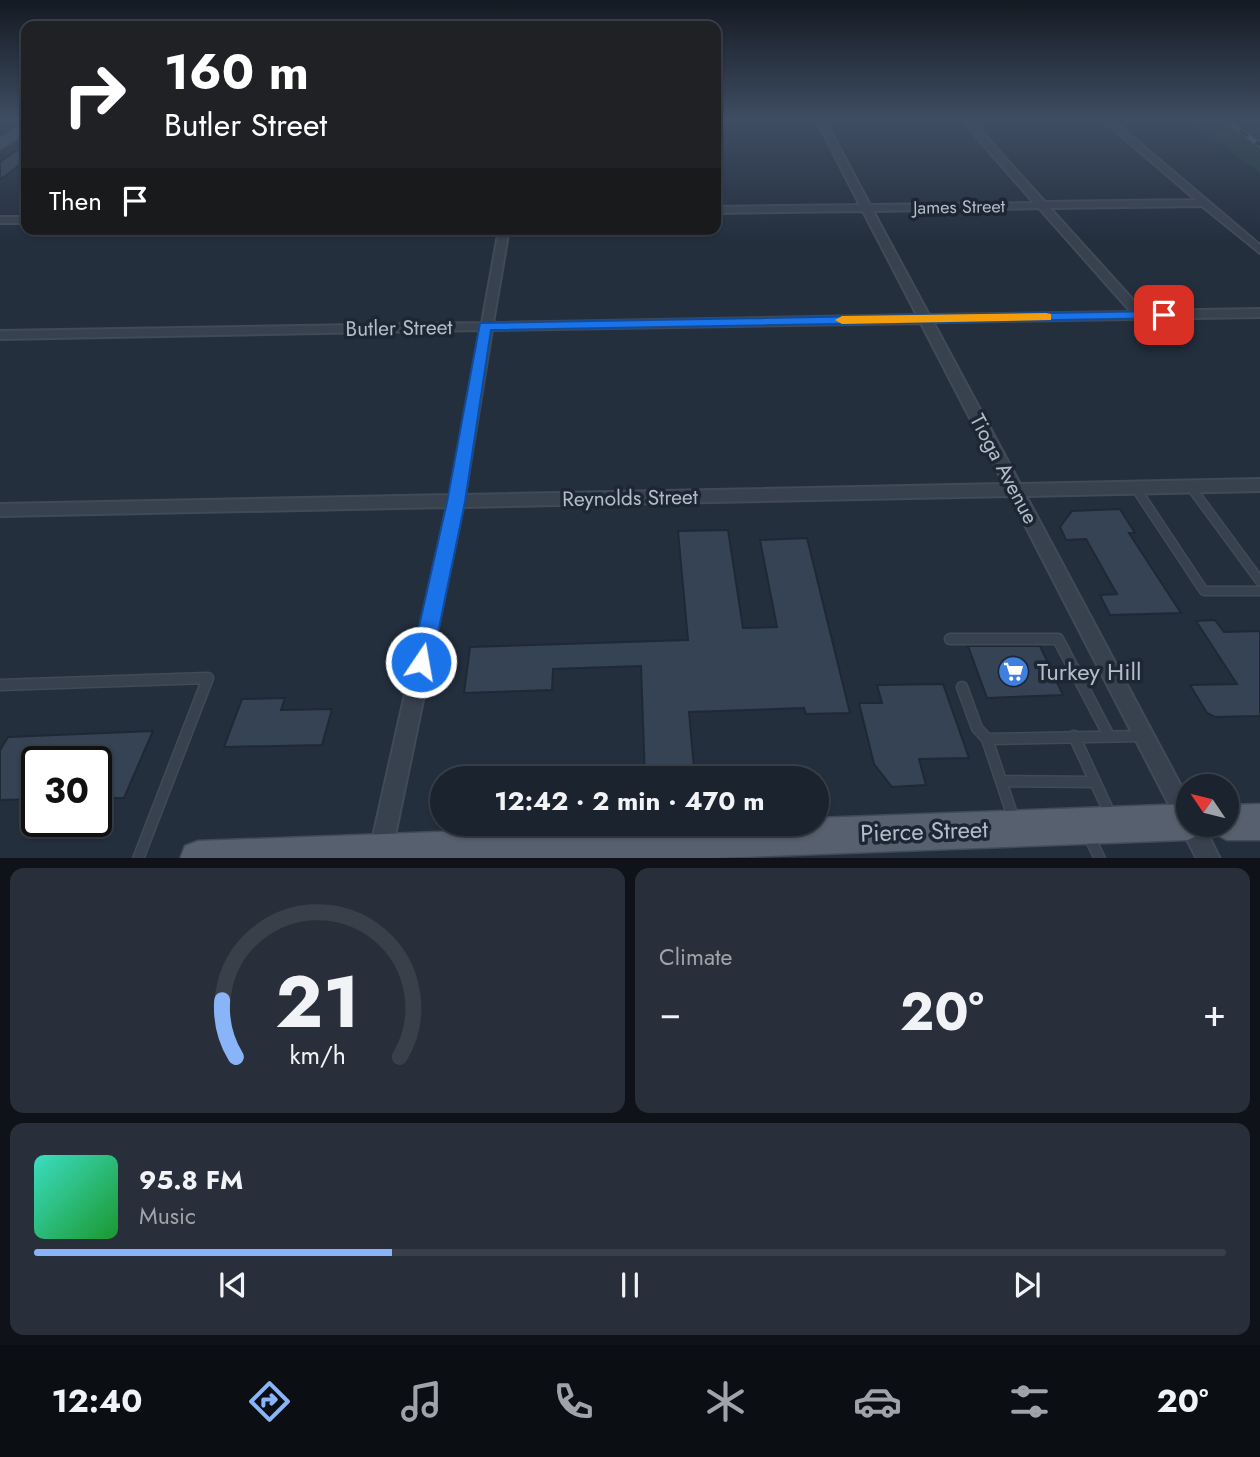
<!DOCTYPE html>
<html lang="en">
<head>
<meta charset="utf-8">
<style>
	body { margin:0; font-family:Jost,sans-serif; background:#282f3a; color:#f1f3f6; height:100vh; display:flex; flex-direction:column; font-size:26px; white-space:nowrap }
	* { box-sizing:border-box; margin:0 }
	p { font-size:23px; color:#a0a4aa }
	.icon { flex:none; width:38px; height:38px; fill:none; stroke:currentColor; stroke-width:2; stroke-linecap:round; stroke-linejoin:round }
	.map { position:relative; height:858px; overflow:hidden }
	.details { display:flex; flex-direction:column; gap:10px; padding:10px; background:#0f1319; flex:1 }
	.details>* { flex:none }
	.top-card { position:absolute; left:21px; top:21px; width:700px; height:214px; border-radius:14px; box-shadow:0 2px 5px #0004,0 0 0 2px #39404a; background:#202124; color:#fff; overflow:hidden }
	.needle { width:46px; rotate:305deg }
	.fabs { position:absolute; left:1176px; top:774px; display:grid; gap:14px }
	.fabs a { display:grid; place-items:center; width:63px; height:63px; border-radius:50%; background:#1b232e; box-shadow:0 2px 5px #0004,0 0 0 2px #39404a; font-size:35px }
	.speed { position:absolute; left:21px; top:746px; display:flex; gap:14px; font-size:35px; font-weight:700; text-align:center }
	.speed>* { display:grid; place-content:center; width:91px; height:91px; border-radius:50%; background:#1b232e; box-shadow:0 2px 5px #0004,0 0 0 2px #39404a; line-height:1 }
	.speed .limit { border:4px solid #111; border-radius:10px; background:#fff; color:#111 }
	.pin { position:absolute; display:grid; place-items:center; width:60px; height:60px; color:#fff; margin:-30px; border-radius:14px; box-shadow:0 4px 10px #0006 }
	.me { position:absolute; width:77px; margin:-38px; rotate:12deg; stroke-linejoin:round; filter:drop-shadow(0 0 5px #0008) }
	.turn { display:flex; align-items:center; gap:24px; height:147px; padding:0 28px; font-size:32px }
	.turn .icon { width:91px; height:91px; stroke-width:2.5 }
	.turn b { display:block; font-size:49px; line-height:60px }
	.then { display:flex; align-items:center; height:66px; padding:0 28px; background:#0003; gap:14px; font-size:26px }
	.big { font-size:52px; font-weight:700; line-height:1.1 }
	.details .widget { flex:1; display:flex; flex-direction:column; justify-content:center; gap:10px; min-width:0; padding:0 24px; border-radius:14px; background:#282f3a }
	.details .dial { align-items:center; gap:0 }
	.dial svg { height:182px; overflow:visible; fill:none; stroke:#39404a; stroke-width:7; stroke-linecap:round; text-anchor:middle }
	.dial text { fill:#f1f3f6; stroke:none }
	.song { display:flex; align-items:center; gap:21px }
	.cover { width:84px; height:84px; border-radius:10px; background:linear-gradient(135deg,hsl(170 70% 55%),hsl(130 70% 35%)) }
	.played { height:7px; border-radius:4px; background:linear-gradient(90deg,#8ab4f8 30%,#39404a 30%) }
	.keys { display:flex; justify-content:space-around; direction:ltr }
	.heat { display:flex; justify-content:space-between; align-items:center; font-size:38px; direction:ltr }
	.details .tiles { flex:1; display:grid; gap:10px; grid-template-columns:1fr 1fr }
	.widget:last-child { grid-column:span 2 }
	.trip { position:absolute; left:430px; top:766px; width:399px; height:70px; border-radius:35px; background:#1b232e; box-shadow:0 2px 5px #0004,0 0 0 2px #39404a; font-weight:700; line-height:70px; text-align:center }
	.dock { display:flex; height:112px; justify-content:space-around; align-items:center; background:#0b0e12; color:#a0a4aa }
	.dock .icon { width:49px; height:49px }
	.dock .active { color:#8ab4f8 }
	.dock b { font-size:32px; color:#f1f3f6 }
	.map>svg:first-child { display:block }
</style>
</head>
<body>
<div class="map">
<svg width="1260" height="859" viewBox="0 0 1260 859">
	<rect width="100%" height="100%" fill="#242f3e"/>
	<path fill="#263c3f" d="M 1187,119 L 1260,119 L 1260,173 Z"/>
	<path fill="#364354" stroke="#1f2835" stroke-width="2" d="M 26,144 L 26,160 L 0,180 L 0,162 Z
		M 1120,509 L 1135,533 L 1129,533 L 1181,613 L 1110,615 L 1100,595 L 1117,594 L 1086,539 L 1066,540 L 1060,527 L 1072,511 Z
		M 728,530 L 743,628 L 777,627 L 760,540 L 807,538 L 850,713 L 806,714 L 804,708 L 689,712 L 695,779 L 645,779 L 641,666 L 553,669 L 552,690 L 464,693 L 470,647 L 688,640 L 678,531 Z
		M 1215,620 L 1224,632 L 1260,631 L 1260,716 L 1215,717 L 1207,713 L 1190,685 L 1237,684 L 1196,621 Z
		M 968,646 L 1040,646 L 1063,695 L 987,698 Z
		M 943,684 L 969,758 L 919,759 L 926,785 L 892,787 L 874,764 L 859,703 L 882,703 L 877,685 Z
		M 285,698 L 281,710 L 332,709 L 322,745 L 224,747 L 242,699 Z
		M 153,731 L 124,798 L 96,798 L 96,761 L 37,761 L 37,799 L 0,800 L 0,750 L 8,737 Z"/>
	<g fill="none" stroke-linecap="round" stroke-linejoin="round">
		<defs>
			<path id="service-far1" d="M 1190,486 L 1260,581
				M 1135,487 L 1204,591 L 1260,591"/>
			<path id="service" d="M 950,639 L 1058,639 L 1109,736
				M 0,685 L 208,678 L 138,859
				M 962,687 L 977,728 L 987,739
				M 1074,736 L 1110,814
				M 1002,781 L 1095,782
				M 1013,817 L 987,739 L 1141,736
				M 1089,836 L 1100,859"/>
			<path id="minor" d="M 816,119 L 824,119 L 870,205 L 1034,203 L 961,119 L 970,119 L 1045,202 L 1196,200 L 1102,119 L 1111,119 L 1260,245 L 1260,253 L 1202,206 L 1050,208 L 1143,311 L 1260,309 L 1260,317 L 933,322 L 1020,484 L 1260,479 L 1260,491 L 1026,496 L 1188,799 L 1188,824 L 1203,824 L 1220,859 L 1197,859 L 1010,496 L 463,507 L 392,850 L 387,859 L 373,858 L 370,850 L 447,507 L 0,516 L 0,504 L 450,495 L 480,330 L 0,339 L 0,331 L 482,323 L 499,229 L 509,229 L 493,323 L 917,315 L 863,211 L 716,213 L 716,207 L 860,205 ZM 1039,208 L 1131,312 L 929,315 L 873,211 ZM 921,323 L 1004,484 L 465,495 L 492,330 Z
				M 0,217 L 26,217 L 26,223 L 0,223 Z"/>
			<path id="secondary" d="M 26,122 L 26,132 L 0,149 L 0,139 Z"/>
			<path id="primary" d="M 1188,804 L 1188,824 L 1205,824 L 1200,834 L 1188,840 L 690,859 L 180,859 L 185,846 L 198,841 L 649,824 L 817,824 L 817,818 Z
				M 1260,804 L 1260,840 L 1227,840 L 1215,834 L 1210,824 L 1227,824 L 1227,805 Z"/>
		</defs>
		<use href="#service-far1" stroke="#414a57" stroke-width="11"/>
		<use href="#service" stroke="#414a57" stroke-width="13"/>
		<use href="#minor" stroke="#414a57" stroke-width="4"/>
		<use href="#secondary" stroke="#414a57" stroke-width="3"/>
		<use href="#primary" stroke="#414a57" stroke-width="3"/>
		<use href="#service-far1" stroke="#38414e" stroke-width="8"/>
		<use href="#service" stroke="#38414e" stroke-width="10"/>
		<use href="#minor" fill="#38414e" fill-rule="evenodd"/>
		<use href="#secondary" fill="#465061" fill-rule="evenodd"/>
		<use href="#primary" fill="#56606e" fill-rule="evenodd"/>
		<defs>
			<path id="rail" d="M 1223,119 L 1260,145"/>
		</defs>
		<use href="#rail" stroke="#5a6575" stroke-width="5"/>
		<use href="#rail" stroke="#1d2633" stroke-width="3.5" stroke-dasharray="10" stroke-linecap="butt"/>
	</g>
	<linearGradient id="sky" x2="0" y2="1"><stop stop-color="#141a22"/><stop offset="0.5" stop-color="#3f4d63"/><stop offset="1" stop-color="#3f4d63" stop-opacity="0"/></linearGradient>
	<rect width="1260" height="240" fill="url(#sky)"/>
	<path fill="#1a73e8" stroke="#114b97" stroke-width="2" d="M 1164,311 L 1169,312 L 1169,318 L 491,330 L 465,502 L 432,662 L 429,669 L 421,672 L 414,669 L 411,662 L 447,502 L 480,323 Z"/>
	<path fill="#f59e0b" d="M 1046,313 L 1051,314 L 1051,320 L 842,324 L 835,320 L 842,316 Z"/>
	<defs>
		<symbol id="supermarket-disc" viewBox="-11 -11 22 22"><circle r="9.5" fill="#3f7fe0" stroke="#1d2633"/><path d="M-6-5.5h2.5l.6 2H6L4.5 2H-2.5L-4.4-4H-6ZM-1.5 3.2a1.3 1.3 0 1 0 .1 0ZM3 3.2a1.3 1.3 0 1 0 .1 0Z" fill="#fff"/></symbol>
	</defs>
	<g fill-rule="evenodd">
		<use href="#supermarket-disc" x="996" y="654" width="35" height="35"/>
	</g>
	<g text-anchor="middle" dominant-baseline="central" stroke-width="7" stroke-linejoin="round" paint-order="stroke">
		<g font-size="18" fill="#b4bcc9" stroke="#1d2633">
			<text transform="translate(959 207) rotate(-1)">James Street</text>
		</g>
		<g font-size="21" fill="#b4bcc9" stroke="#1d2633">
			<text transform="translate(399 328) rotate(-1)">Butler Street</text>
			<text transform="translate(1004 469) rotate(62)">Tioga Avenue</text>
			<text transform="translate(630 498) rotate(-1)">Reynolds Street</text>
		</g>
		<g font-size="24" fill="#b4bcc9" stroke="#1d2633" text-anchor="start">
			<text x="1037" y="671">Turkey Hill</text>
		</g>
		<g font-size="24" fill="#b4bcc9" stroke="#1d2633">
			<text transform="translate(924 831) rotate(-2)">Pierce Street</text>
		</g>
	</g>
</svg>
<div class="fabs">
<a><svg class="needle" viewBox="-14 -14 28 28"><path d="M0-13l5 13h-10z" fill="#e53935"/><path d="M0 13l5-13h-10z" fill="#a0a4aa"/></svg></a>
</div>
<div class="speed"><div class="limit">30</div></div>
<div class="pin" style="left:1164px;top:315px;background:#d93025"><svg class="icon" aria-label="arrive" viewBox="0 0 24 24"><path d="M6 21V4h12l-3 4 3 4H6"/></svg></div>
<svg class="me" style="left:421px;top:662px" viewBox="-20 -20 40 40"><circle r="17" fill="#1a73e8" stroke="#fff" stroke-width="3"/><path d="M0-11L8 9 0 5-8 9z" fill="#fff"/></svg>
<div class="trip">12:42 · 2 min · 470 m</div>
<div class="top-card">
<div class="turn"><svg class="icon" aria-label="right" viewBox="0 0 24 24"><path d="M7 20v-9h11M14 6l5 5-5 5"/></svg><div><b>160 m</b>Butler Street</div></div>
<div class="then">Then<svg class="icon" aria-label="arrive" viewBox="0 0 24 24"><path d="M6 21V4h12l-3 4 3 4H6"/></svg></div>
</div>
</div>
<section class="details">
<div class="tiles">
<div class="widget dial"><svg viewBox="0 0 100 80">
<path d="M14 69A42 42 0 1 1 86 69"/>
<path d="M14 69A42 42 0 0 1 8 44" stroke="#8ab4f8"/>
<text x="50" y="56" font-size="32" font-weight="700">21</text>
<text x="50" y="72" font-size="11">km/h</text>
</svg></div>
<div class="widget"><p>Climate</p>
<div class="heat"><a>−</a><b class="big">20°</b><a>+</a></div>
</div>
<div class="widget">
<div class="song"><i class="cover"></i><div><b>95.8 FM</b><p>Music</p></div></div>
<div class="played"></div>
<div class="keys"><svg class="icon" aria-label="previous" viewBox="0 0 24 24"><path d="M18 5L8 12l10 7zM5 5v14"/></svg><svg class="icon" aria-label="pause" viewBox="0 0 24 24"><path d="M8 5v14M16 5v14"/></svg><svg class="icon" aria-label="next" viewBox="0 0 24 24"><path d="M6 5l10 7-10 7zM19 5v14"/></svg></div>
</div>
</div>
</section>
<nav class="dock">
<b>12:40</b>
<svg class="icon active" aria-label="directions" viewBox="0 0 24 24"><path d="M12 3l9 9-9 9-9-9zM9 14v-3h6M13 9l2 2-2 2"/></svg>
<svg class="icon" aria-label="music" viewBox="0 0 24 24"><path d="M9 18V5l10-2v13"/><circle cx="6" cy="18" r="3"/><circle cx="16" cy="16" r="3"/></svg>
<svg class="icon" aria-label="phone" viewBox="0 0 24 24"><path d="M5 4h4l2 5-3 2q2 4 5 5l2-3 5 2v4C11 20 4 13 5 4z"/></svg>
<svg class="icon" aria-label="climate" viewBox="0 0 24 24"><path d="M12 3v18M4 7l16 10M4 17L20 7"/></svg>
<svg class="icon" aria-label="car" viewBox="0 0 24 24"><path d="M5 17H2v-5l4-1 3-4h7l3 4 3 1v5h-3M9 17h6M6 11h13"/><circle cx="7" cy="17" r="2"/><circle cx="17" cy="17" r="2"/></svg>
<svg class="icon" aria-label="filters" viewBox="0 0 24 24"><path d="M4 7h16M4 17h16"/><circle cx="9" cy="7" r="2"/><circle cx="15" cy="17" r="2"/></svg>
<b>20°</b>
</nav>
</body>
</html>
